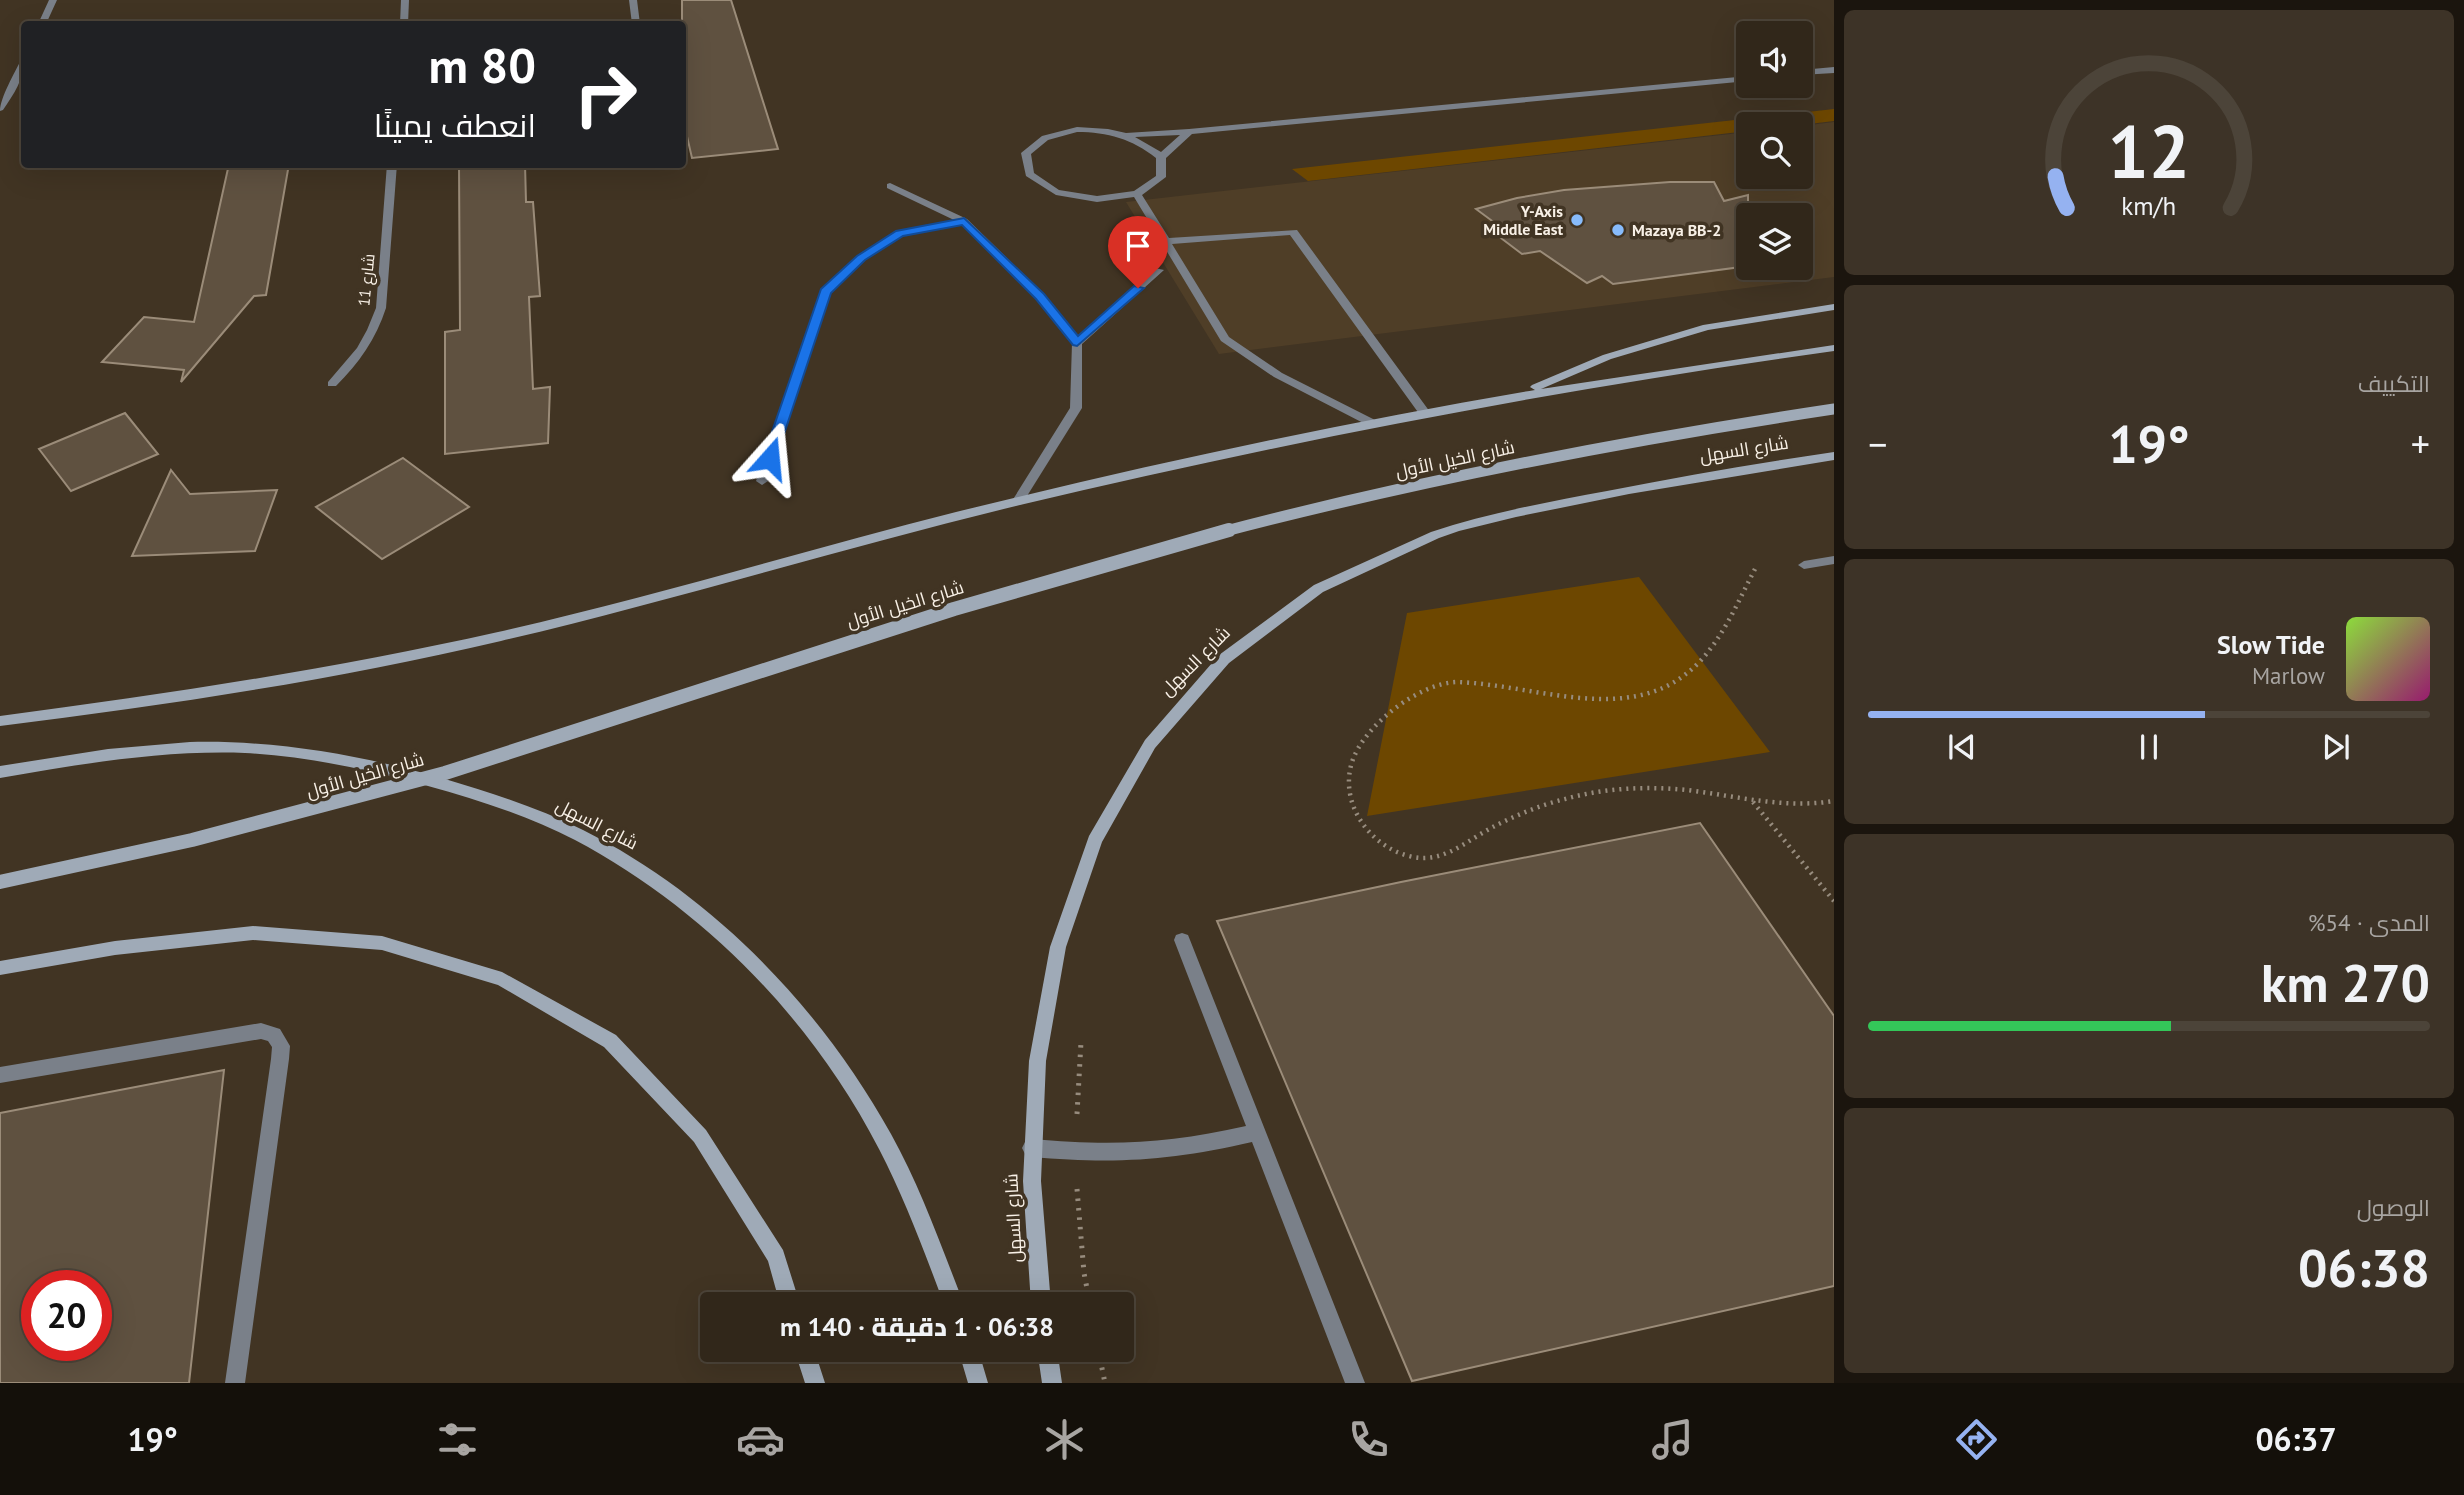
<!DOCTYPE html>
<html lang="ar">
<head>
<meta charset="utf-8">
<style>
	body { margin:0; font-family:"PT Sans",Cairo,sans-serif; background:#3d3327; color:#f1f3f6; direction:rtl; height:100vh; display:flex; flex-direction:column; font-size:26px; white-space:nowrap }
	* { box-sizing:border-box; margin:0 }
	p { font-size:23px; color:#a8a5a2 }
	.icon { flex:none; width:38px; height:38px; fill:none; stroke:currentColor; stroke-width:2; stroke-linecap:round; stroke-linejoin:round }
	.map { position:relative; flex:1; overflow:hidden; direction:ltr }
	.drawer { display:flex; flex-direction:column; gap:10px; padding:10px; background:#1b150e; width:630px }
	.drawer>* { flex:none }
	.guide { position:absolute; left:21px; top:21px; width:665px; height:147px; border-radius:7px; box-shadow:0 7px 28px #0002,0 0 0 2px #4c4439; direction:rtl; background:#202124; color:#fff; overflow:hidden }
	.buttons { position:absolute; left:1736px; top:21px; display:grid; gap:14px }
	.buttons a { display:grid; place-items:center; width:77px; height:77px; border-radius:7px; background:#31271a; box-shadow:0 7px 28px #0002,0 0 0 2px #4c4439; font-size:35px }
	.speed { position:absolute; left:21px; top:1270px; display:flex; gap:14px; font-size:35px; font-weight:700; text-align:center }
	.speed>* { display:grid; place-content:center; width:91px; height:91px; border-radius:50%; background:#31271a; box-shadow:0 7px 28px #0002,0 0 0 2px #4c4439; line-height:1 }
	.speed .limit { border:10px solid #d22; background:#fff; color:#111 }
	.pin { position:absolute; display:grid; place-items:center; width:60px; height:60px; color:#fff; margin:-72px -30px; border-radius:50% 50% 50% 0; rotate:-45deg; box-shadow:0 0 7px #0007 }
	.pin .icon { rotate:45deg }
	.me { position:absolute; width:77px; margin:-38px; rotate:18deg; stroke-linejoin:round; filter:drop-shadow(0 0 5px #0008) }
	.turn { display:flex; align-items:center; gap:24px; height:147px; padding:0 35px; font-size:32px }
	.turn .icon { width:91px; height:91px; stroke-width:2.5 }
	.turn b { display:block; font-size:49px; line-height:60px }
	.big { font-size:52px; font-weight:800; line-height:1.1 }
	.drawer .card { flex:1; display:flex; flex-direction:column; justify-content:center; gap:10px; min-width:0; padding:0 24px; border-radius:10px; background:#3d3327 }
	.drawer .dial { align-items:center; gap:0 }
	.dial svg { height:182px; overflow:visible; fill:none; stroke:#4c4439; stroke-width:7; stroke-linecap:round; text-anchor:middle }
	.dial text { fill:#f1f3f6; stroke:none }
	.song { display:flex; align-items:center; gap:21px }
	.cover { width:84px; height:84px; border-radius:10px; background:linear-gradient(135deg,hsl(90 70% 55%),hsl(320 70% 35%)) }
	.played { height:7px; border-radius:4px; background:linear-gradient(90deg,#95b2f1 60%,#4c4439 60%) }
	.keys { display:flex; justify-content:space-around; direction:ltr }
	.heat { display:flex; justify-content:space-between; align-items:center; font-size:38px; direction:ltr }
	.charge { height:10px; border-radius:5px; background:linear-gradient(90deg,#34c759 54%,#4c4439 0) }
	.trip { position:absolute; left:700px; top:1292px; width:434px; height:70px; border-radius:7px; background:#31271a; box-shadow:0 7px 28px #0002,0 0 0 2px #4c4439; font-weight:800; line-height:70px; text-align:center; direction:rtl }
	.dock { display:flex; height:112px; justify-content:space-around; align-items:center; background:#14100a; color:#a8a5a2 }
	.dock .icon { width:49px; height:49px }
	.dock .active { color:#95b2f1 }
	.dock b { font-size:32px; color:#f1f3f6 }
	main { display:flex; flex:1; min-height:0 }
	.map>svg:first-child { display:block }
</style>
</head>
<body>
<main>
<section class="drawer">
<div class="card dial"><svg viewBox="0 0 100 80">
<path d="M14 69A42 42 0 1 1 86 69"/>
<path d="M14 69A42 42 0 0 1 9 55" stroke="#95b2f1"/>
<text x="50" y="56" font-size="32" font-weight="700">12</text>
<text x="50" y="72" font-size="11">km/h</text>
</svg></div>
<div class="card"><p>التكييف</p>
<div class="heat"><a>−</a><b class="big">19°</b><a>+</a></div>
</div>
<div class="card">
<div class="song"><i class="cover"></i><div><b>Slow Tide</b><p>Marlow</p></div></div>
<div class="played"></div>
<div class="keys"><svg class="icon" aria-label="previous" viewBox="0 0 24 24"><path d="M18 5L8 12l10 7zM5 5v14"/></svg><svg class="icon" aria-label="pause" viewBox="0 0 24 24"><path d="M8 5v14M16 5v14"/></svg><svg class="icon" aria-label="next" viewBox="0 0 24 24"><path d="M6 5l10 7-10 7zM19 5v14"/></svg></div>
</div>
<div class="card"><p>المدى · 54%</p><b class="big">270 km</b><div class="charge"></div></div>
<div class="card"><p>الوصول</p><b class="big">06:38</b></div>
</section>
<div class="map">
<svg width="1834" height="1383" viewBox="0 0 1834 1383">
	<rect width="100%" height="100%" fill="#413423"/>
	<path fill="#4f3e27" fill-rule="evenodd" d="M 1834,122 L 1834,277 L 1219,354 L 1126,202 L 1748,132 L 1748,177 L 1801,177 L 1801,126 ZM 1748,215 L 1801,215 L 1801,268 L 1748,268 Z"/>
	<path fill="#6d4700" d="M 1834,109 L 1834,121 L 1801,125 L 1748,124 L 1748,131 L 1308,181 L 1292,169 Z
		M 1639,577 L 1770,752 L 1367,816 L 1407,613 Z"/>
	<path fill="#5f5140" stroke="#9b8c79" stroke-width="2" fill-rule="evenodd" d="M 682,0 L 731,0 L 778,149 L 692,158 L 682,115 Z
		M 229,164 L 289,164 L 266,295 L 254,296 L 181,382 L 184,370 L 102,362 L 144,317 L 194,322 Z
		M 459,164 L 525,164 L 526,202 L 533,202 L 540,296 L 529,297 L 533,389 L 550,387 L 548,443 L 445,454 L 445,332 L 460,330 Z
		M 1670,182 L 1714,182 L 1724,201 L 1748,195 L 1748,266 L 1613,284 L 1602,276 L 1587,283 L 1540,251 L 1522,254 L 1485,226 L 1495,223 L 1476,209 L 1517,198 L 1564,190 Z
		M 125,413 L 158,454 L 71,491 L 39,449 Z
		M 403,458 L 469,507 L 382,559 L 316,507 Z
		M 171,470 L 190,494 L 277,490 L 255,551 L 132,556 Z
		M 1700,823 L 1834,1016 L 1834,1286 L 1412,1381 L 1217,921 L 1401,882 Z
		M 224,1070 L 189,1383 L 0,1383 L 0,1113 ZM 37,1286 L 96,1286 L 96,1346 L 37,1346 Z"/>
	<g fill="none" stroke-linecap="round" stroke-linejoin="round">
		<path stroke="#978c7e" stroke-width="4.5" stroke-dasharray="2 5" stroke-linecap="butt" d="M 1755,569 C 1741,596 1729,624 1711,648 C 1647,735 1544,685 1457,682 C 1419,683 1364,725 1352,762 C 1339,803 1369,846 1409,856 C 1441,865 1465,842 1491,828 C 1514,816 1540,805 1565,799 C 1604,788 1646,786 1687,790 C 1737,796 1783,809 1834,801
			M 1753,802 L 1834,901"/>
		<path stroke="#978c7e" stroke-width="5" stroke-dasharray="2.5 7" stroke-linecap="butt" d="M 1077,1114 L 1081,1042
			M 1077,1189 L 1084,1273 L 1090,1304
			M 1098,1349 L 1105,1383"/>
		<path fill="#7a8089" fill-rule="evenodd" d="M 1834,67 L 1834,73 L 1801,75 L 1801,70 Z
			M 1748,76 L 1748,81 L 1192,134 L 1166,158 L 1166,177 L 1142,195 L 1169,238 L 1297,230 L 1430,412 L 1428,415 L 1420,415 L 1290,235 L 1172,244 L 1229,337 L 1282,373 L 1375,420 L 1377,423 L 1371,427 L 1274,377 L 1221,341 L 1134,197 L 1097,202 L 1056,195 L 1026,176 L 1021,153 L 1042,136 L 1077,127 L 1108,129 L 1126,133 L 1189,129 ZM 1077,132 C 1108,132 1132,139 1156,158 L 1156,176 L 1134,191 L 1097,196 L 1059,190 L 1034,173 L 1031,154 L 1048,140 ZM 1180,135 L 1161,152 L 1135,137 Z
			M 890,183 L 967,219 L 1044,294 L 1078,337 L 1155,268 L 1164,270 L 1082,344 L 1082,408 L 1022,504 L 1018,505 L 1012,501 L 1070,408 L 1072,343 L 1036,298 L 962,224 L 903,235 L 865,260 L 830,292 L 768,481 L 762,485 L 756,481 L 821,289 L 857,256 L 896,231 L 954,220 L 887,188 L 887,184 Z
			M 1834,556 L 1834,564 L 1804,569 L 1798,565 L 1804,561 Z
			M 1182,933 L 1188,935 L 1190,940 L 1365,1383 L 1345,1383 L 1252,1142 C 1171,1161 1114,1164 1031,1157 L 1025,1154 L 1022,1148 L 1025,1142 L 1031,1139 C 1111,1146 1167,1144 1246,1126 L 1174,940 L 1176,935 Z
			M 261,1023 L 280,1029 L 290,1046 L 289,1059 L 245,1383 L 225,1383 L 271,1059 L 272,1047 L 268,1041 L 261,1039 L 0,1083 L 0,1067 Z"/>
		<path fill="#7a8089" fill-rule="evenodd" d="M 49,0 L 57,0 L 46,24 L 38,24 Z
			M 401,0 L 409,0 L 408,24 L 400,24 Z
			M 629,0 L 637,0 L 640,24 L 632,24 Z
			M 21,60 L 24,60 C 24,79 14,94 3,110 L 0,111 C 0,98 15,72 21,60 Z
			M 387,164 L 397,164 L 386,308 C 376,339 359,363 336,386 L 328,386 L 328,382 L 357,348 L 367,330 L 376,308 Z"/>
		<path fill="#9faab7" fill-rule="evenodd" d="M 1834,304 L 1834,310 L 1708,330 L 1611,359 L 1541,389 L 1834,345 L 1834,351 C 1560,389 1289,441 1020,505 C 846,547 675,600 501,641 C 336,680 168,705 0,726 L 0,716 C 167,694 333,669 498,632 C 652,597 803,551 956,512 C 1147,465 1340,423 1535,390 L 1530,387 L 1532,385 L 1603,355 L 1703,325 Z
			M 1834,452 L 1834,460 L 1629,494 L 1516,517 L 1459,531 L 1439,538 L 1323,592 L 1229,663 L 1155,748 L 1102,842 L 1066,947 L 1046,1061 L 1041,1181 L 1051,1304 L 1031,1304 L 1023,1181 L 1029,1061 L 1050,947 L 1089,836 L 1145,740 L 1219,655 L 1314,585 L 1431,532 C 1488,513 1548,502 1607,491 C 1683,476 1758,463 1834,452 Z
			M 190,742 C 277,740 361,755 445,779 C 492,793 539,808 583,830 C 713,895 821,1008 891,1134 C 921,1188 941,1246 964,1304 L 944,1304 C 924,1251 905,1199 879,1149 C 812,1019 703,908 575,840 C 529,816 478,800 428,786 C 369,770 307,756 245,753 C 163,750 81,764 0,778 L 0,766 L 108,749 Z
			M 253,926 L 382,936 L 502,972 L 616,1035 L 706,1130 L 783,1250 L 800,1304 L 780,1304 L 768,1261 L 694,1142 L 604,1047 L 498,985 L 382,950 L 253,940 L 115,955 L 0,975 L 0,961 L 115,941 Z
			M 794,1349 L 814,1349 L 825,1383 L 805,1383 Z
			M 958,1349 L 978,1349 L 988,1383 L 968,1383 Z
			M 1037,1349 L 1057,1349 L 1062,1383 L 1042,1383 Z"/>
		<path stroke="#9faab7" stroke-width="11" d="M 1222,532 C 1424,479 1628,440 1834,409"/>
		<path stroke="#9faab7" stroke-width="14" d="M 0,882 L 192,840 L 445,773 L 954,609 L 1229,530"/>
	</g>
	<path fill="#1a73e8" stroke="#114b97" stroke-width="2" d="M 964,218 L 1044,294 L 1078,336 L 1134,286 L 1144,288 L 1077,346 L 1073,345 L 1036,299 L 962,225 L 903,236 L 865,260 L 831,293 L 776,458 L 774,461 L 765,461 L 763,458 L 821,289 L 857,256 L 896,231 Z"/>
	<g fill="#87bbfb" stroke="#413423" stroke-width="2.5">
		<circle cx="1577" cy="220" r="7"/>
		<circle cx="1618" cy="230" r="7"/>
	</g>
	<g text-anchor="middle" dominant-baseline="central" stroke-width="7" stroke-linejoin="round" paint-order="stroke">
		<g font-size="16" font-weight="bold" fill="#f8f0e6" stroke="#413423" text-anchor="end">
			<text x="1563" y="211">Y-Axis<tspan x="1563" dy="18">Middle East</tspan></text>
			<text x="1632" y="230" text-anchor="start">Mazaya BB-2</text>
		</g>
		<g font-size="16" fill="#f8f0e6" stroke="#413423">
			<text transform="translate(366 280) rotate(-84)">شارع 11</text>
		</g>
		<g font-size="18" fill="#f8f0e6" stroke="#413423">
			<text transform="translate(1744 449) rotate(-9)">شارع السهل</text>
			<text transform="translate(1455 459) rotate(-12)">شارع الخيل الأول</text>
			<text transform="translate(905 604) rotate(-17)">شارع الخيل الأول</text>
			<text transform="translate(1195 661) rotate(-45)">شارع السهل</text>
			<text transform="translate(365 775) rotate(-16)">شارع الخيل الأول</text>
			<text transform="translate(597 824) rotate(27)">شارع السهل</text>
			<text transform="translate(1013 1218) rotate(-93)">شارع السهل</text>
		</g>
	</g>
</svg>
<div class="buttons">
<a><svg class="icon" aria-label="sound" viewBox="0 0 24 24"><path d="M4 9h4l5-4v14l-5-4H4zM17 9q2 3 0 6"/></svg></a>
<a><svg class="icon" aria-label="search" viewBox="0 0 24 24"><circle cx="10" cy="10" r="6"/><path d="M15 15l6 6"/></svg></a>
<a><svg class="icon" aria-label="layers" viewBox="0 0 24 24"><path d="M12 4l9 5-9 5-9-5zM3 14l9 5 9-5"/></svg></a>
</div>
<div class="speed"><div class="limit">20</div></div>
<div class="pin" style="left:1138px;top:288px;background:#d93025"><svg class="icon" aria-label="arrive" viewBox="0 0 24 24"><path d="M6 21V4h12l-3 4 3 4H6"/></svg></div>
<svg class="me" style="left:770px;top:458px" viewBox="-20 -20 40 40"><path d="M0-17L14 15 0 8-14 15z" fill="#1a73e8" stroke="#fff" stroke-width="4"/></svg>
<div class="trip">06:38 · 1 دقيقة · 140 m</div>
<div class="guide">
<div class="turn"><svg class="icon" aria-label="right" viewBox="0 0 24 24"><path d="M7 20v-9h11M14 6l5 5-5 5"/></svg><div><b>80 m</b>انعطف يمينًا</div></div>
</div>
</div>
</main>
<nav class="dock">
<b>06:37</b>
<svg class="icon active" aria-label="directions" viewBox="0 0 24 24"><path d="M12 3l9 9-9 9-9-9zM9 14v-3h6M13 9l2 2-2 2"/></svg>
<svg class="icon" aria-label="music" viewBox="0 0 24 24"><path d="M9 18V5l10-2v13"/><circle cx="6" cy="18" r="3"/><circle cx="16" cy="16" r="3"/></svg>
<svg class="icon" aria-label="phone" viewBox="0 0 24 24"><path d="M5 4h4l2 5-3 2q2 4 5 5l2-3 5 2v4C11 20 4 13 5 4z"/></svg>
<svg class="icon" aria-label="climate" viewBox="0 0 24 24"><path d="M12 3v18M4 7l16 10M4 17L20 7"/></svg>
<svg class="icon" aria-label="car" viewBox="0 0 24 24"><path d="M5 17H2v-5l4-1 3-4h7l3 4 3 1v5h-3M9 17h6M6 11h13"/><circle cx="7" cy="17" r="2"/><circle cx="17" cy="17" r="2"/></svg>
<svg class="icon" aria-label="filters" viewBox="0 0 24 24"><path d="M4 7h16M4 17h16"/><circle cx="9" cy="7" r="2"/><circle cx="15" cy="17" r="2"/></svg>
<b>19°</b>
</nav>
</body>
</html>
